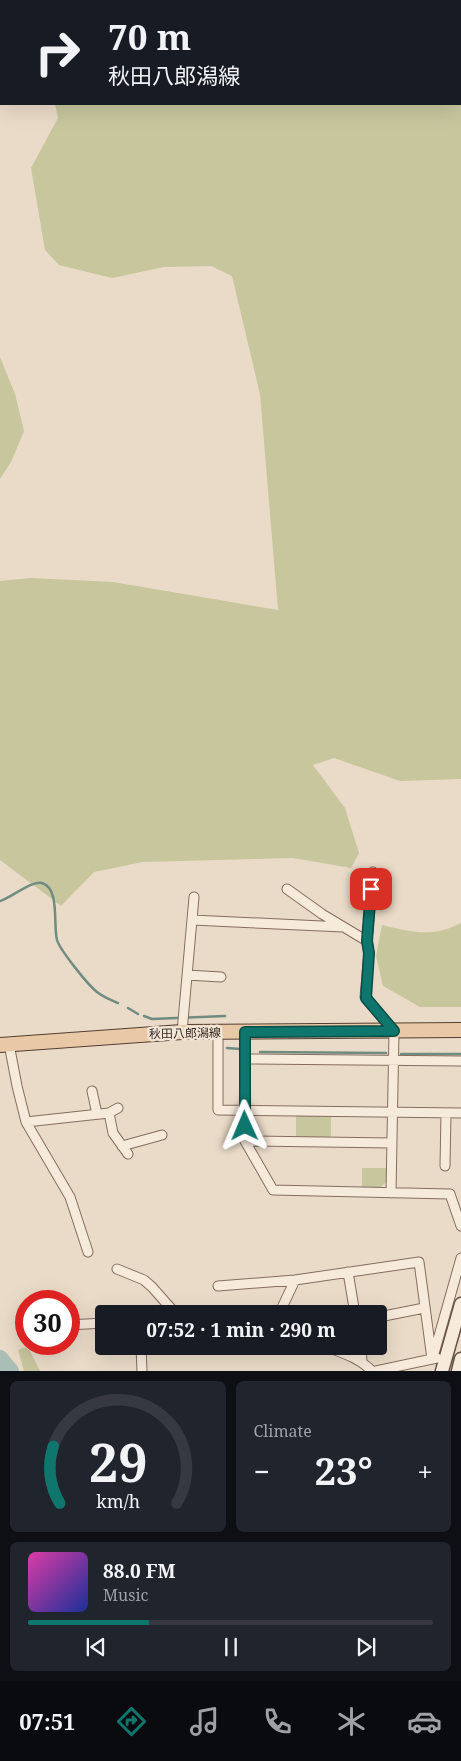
<!DOCTYPE html>
<html lang="en">
<head>
<meta charset="utf-8">
<style>
	body { margin:0; font-family:"Noto Serif","Noto Sans JP",serif; background:#20242c; color:#f1f3f6; height:100vh; display:flex; flex-direction:column; font-size:19px; white-space:nowrap }
	* { box-sizing:border-box; margin:0 }
	p { font-size:16px; color:#9ea1a6 }
	.icon { flex:none; width:28px; height:28px; fill:none; stroke:currentColor; stroke-width:2; stroke-linecap:round; stroke-linejoin:round }
	.map { position:relative; height:1371px; overflow:hidden }
	.panel { display:flex; flex-direction:column; gap:10px; padding:10px; background:#0d0f14; flex:1 }
	.panel>* { flex:none }
	.guide { position:absolute; left:0px; top:0px; width:461px; height:105px; box-shadow:0 5px 20px #0002; background:#171b24; color:#f1f3f6; overflow:hidden }
	.speed { position:absolute; left:15px; top:1290px; display:flex; gap:10px; font-size:25px; font-weight:700; text-align:center }
	.speed>* { display:grid; place-content:center; width:65px; height:65px; border-radius:50%; background:#171b24; box-shadow:0 5px 20px #0002; line-height:1 }
	.speed .limit { border:8px solid #d22; background:#fff; color:#111 }
	.pin { position:absolute; display:grid; place-items:center; width:42px; height:42px; color:#fff; margin:-21px; border-radius:10px; box-shadow:0 2px 8px #0006 }
	.me { position:absolute; width:55px; margin:-28px; rotate:359deg; stroke-linejoin:round; filter:drop-shadow(0 0 4px #0008) }
	.turn { display:flex; align-items:center; gap:18px; height:105px; padding:0 25px; font-size:22px }
	.turn .icon { width:65px; height:65px; stroke-width:2.5 }
	.turn b { display:block; font-size:35px; line-height:42px }
	.big { font-size:38px; font-weight:700; line-height:1.1 }
	.panel .widget { flex:1; display:flex; flex-direction:column; justify-content:center; gap:8px; min-width:0; padding:0 18px; border-radius:8px; background:#20242c }
	.panel .dial { align-items:center; gap:0 }
	.dial svg { height:130px; overflow:visible; fill:none; stroke:#363941; stroke-width:7; stroke-linecap:round; text-anchor:middle }
	.dial text { fill:#f1f3f6; stroke:none }
	.song { display:flex; align-items:center; gap:15px }
	.cover { width:60px; height:60px; border-radius:8px; background:linear-gradient(135deg,hsl(320 70% 55%),hsl(230 70% 35%)) }
	.played { height:5px; border-radius:2px; background:linear-gradient(90deg,#0f766e 30%,#363941 30%) }
	.keys { display:flex; justify-content:space-around; direction:ltr }
	.heat { display:flex; justify-content:space-between; align-items:center; font-size:28px; direction:ltr }
	.panel .tiles { flex:1; display:grid; gap:10px; grid-template-columns:1fr 1fr }
	.widget:last-child { grid-column:span 2 }
	.trip { position:absolute; left:95px; top:1305px; width:292px; height:50px; border-radius:5px; background:#171b24; box-shadow:0 5px 20px #0002; font-weight:700; line-height:50px; text-align:center }
	.dock { display:flex; height:80px; justify-content:space-around; align-items:center; background:#090b0e; color:#9ea1a6 }
	.dock .icon { width:35px; height:35px }
	.dock .selected { color:#0f766e }
	.dock b { font-size:22px; color:#f1f3f6 }
	.map>svg:first-child { display:block }
</style>
</head>
<body>
<div class="map">
<svg width="461" height="1371" viewBox="0 0 461 1371">
	<rect width="100%" height="100%" fill="#eadbc8"/>
	<path fill="#c7c69d" d="M 0,0 L 461,0 L 461,779 L 400,781 L 334,758 L 313,765 L 345,808 L 359,853 L 351,868 L 293,858 L 143,862 L 94,872 L 61,906 L 0,860 L 0,581 L 31,578 L 113,582 L 278,610 L 260,394 L 232,276 L 211,266 L 164,267 L 112,278 L 59,265 L 45,250 L 31,168 L 58,118 L 55,104 L 460,104 L 460,1 L 1,1 L 1,61 Z
		M 0,357 L 15,394 L 24,431 L 11,462 L 0,479 Z
		M 461,923 L 461,1007 L 420,1007 L 383,986 L 376,956 L 382,925 C 411,932 433,938 461,923 Z
		M 296,1115 L 331,1115 L 331,1137 L 296,1137 Z
		M 362,1168 L 387,1168 L 387,1182 L 379,1188 L 362,1188 Z
		M 25,1347 L 30,1351 L 40,1371 L 24,1371 L 18,1350 Z"/>
	<g fill="none" stroke-linecap="round" stroke-linejoin="round">
		<path stroke="#708c81" stroke-width="2.5" d="M 0,901 C 11,898 32,880 42,883 C 60,888 53,925 57,940 C 60,950 88,985 97,992 C 103,997 111,1000 118,1003
			M 128,1008 L 138,1014
			M 144,1016 L 152,1019 L 225,1016
			M 227,1048 L 240,1049
			M 260,1052 L 386,1053
			M 401,1054 L 461,1054"/>
		<path stroke="#a9bfb5" stroke-width="16" d="M 0,1358 L 11,1371"/>
		<defs>
			<path id="street" d="M 373,872 L 367,941 L 369,953 L 365,997 L 394,1031 L 391,1193
				M 287,889 L 322,914 L 367,941
				M 192,920 L 343,927
				M 187,975 L 221,977
				M 182,1032 L 194,897
				M 218,1032 L 218,1110 L 461,1113
				M 245,1032 L 245,1141 L 273,1190 L 450,1194 L 461,1226
				M 9,1044 L 17,1086 L 26,1122 L 70,1197 L 88,1252
				M 245,1059 L 461,1061
				M 92,1091 L 97,1114
				M 109,1113 L 113,1133 L 128,1154
				M 26,1122 L 109,1113 L 118,1108
				M 245,1141 L 392,1143
				M 122,1146 L 162,1135
				M 445,1166 L 446,1113
				M 117,1269 L 144,1280 L 152,1287 L 175,1313
				M 348,1272 L 355,1314
				M 218,1286 L 295,1280 L 419,1262 L 432,1359
				M 279,1314 L 295,1280
				M 379,1317 L 424,1308
				M 69,1325 L 104,1323
				M 141,1346 L 142,1371
				M 324,1346 C 342,1353 358,1357 372,1371
				M 361,1346 L 362,1362
				M 433,1357 L 461,1258
				M 376,1371 L 437,1358"/>
			<path id="secondary" d="M 442,1371 L 461,1304
				M 458,1371 L 461,1359"/>
			<path id="primary" d="M 0,1045 L 182,1032 L 461,1030"/>
		</defs>
		<use href="#street" stroke="#856d5f" stroke-width="11"/>
		<use href="#secondary" stroke="#664f42" stroke-width="15"/>
		<use href="#primary" stroke="#533d33" stroke-width="16"/>
		<use href="#street" stroke="#f6eadb" stroke-width="9"/>
		<use href="#secondary" stroke="#f6eadb" stroke-width="12"/>
		<use href="#primary" stroke="#e9c9a5" stroke-width="14"/>
	</g>
	<g fill="none" stroke-linecap="round" stroke-linejoin="round">
		<defs>
			<path id="route" d="M 245,1126 L 245,1032 L 394,1031 L 366,998 L 369,953 L 367,941 L 371,889"/>
		</defs>
		<use href="#route" stroke="#0a4d48" stroke-width="12"/>
		<use href="#route" stroke="#0f766e" stroke-width="9"/>
	</g>
	<g text-anchor="middle" dominant-baseline="central" stroke-width="4.5" stroke-linejoin="round" paint-order="stroke">
		<g font-size="12" fill="#362821" stroke="#f2e6d7">
			<text transform="translate(185 1033) rotate(-1)">秋田八郎潟線</text>
		</g>
	</g>
</svg>
<div class="speed"><div class="limit">30</div></div>
<div class="pin" style="left:371px;top:889px;background:#d93025"><svg class="icon" aria-label="arrive" viewBox="0 0 24 24"><path d="M6 21V4h12l-3 4 3 4H6"/></svg></div>
<svg class="me" style="left:245px;top:1126px" viewBox="-20 -20 40 40"><path d="M0-17L14 15 0 8-14 15z" fill="#0f766e" stroke="#fff" stroke-width="4"/></svg>
<div class="trip">07:52 · 1 min · 290 m</div>
<div class="guide">
<div class="turn"><svg class="icon" aria-label="right" viewBox="0 0 24 24"><path d="M7 20v-9h11M14 6l5 5-5 5"/></svg><div><b>70 m</b>秋田八郎潟線</div></div>
</div>
</div>
<section class="panel">
<div class="tiles">
<div class="widget dial"><svg viewBox="0 0 100 80">
<path d="M14 69A42 42 0 1 1 86 69"/>
<path d="M14 69A42 42 0 0 1 10 34" stroke="#0f766e"/>
<text x="50" y="56" font-size="32" font-weight="700">29</text>
<text x="50" y="72" font-size="11">km/h</text>
</svg></div>
<div class="widget"><p>Climate</p>
<div class="heat"><a>−</a><b class="big">23°</b><a>+</a></div>
</div>
<div class="widget">
<div class="song"><i class="cover"></i><div><b>88.0 FM</b><p>Music</p></div></div>
<div class="played"></div>
<div class="keys"><svg class="icon" aria-label="previous" viewBox="0 0 24 24"><path d="M18 5L8 12l10 7zM5 5v14"/></svg><svg class="icon" aria-label="pause" viewBox="0 0 24 24"><path d="M8 5v14M16 5v14"/></svg><svg class="icon" aria-label="next" viewBox="0 0 24 24"><path d="M6 5l10 7-10 7zM19 5v14"/></svg></div>
</div>
</div>
</section>
<nav class="dock">
<b>07:51</b>
<svg class="icon selected" aria-label="directions" viewBox="0 0 24 24"><path d="M12 3l9 9-9 9-9-9zM9 14v-3h6M13 9l2 2-2 2"/></svg>
<svg class="icon" aria-label="music" viewBox="0 0 24 24"><path d="M9 18V5l10-2v13"/><circle cx="6" cy="18" r="3"/><circle cx="16" cy="16" r="3"/></svg>
<svg class="icon" aria-label="phone" viewBox="0 0 24 24"><path d="M5 4h4l2 5-3 2q2 4 5 5l2-3 5 2v4C11 20 4 13 5 4z"/></svg>
<svg class="icon" aria-label="climate" viewBox="0 0 24 24"><path d="M12 3v18M4 7l16 10M4 17L20 7"/></svg>
<svg class="icon" aria-label="car" viewBox="0 0 24 24"><path d="M5 17H2v-5l4-1 3-4h7l3 4 3 1v5h-3M9 17h6M6 11h13"/><circle cx="7" cy="17" r="2"/><circle cx="17" cy="17" r="2"/></svg>
</nav>
</body>
</html>
